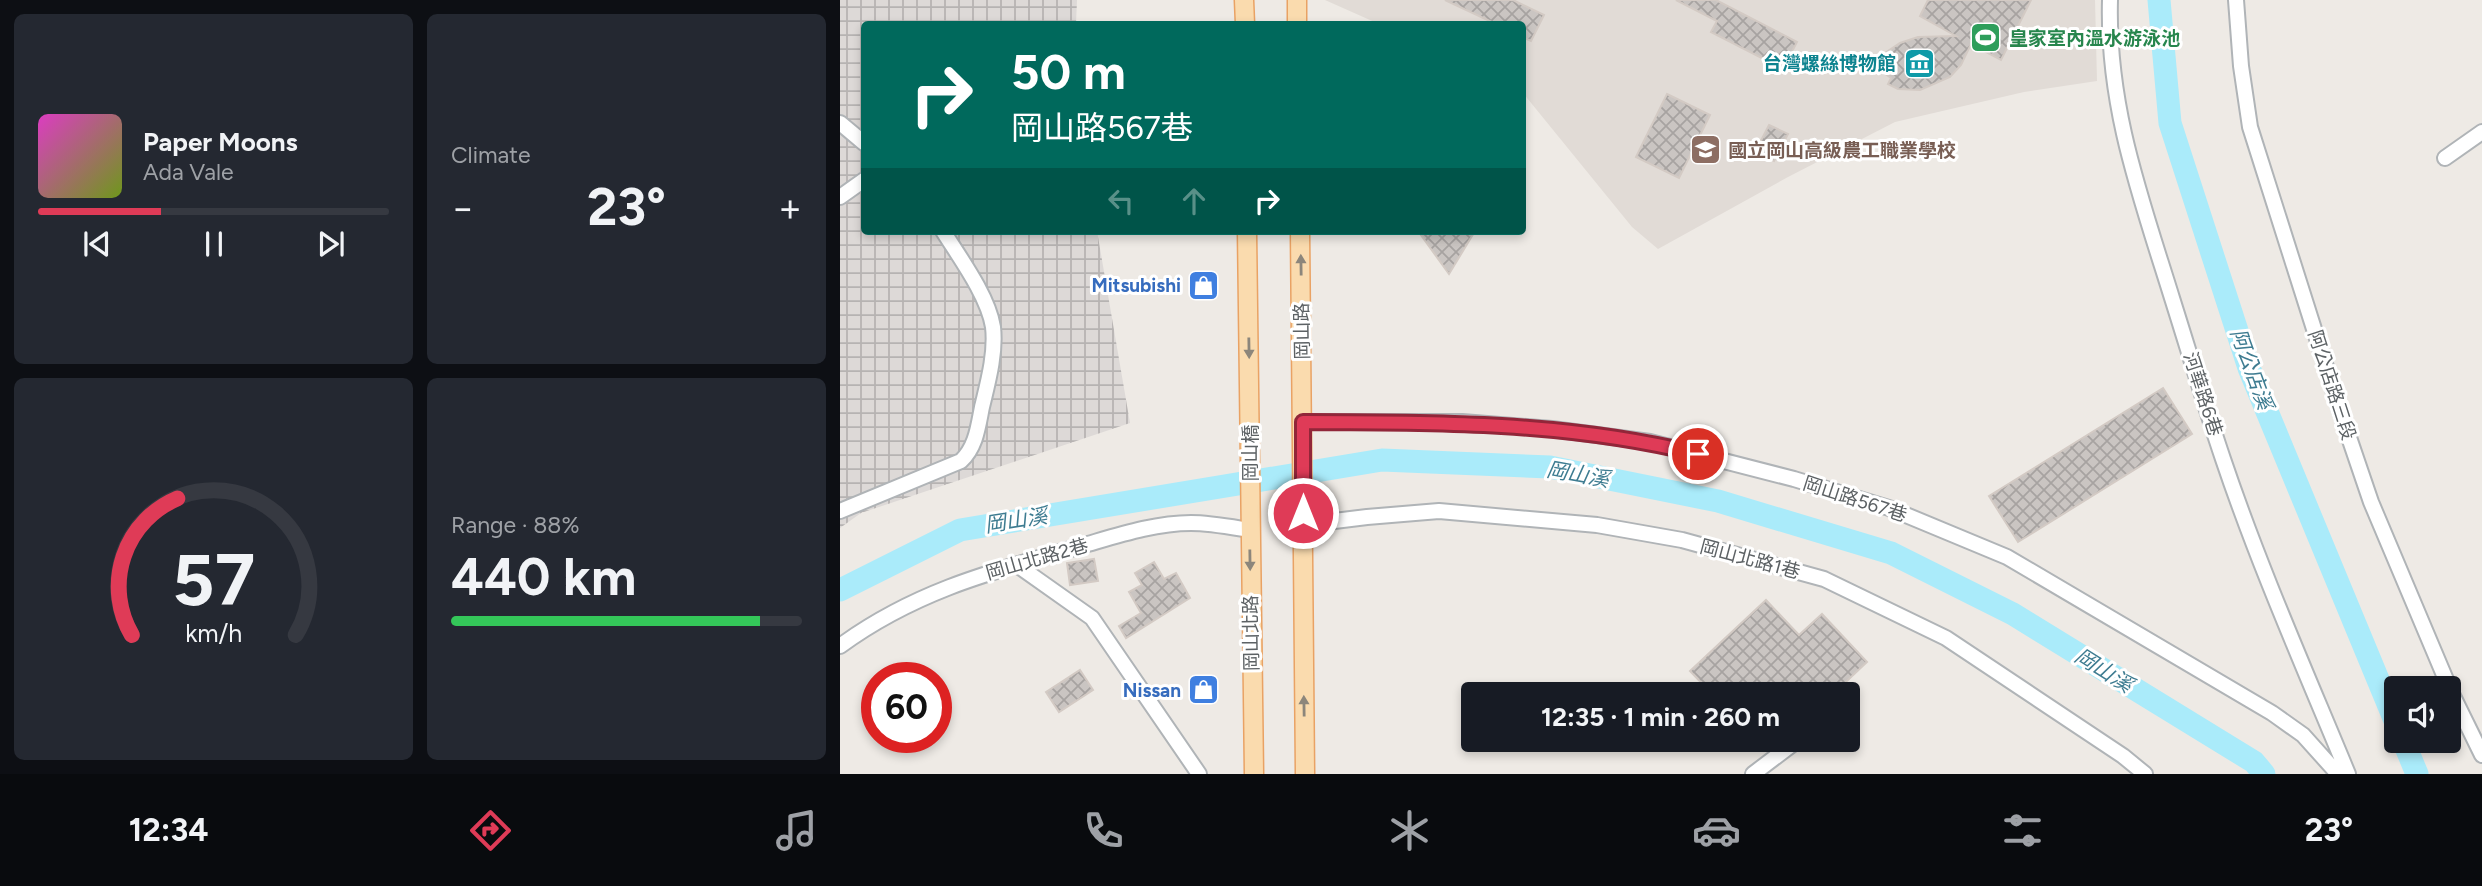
<!DOCTYPE html>
<html lang="en">
<head>
<meta charset="utf-8">
<style>
	body { margin:0; font-family:Figtree,"Noto Sans TC",sans-serif; background:#242831; color:#f1f3f6; height:100vh; display:flex; flex-direction:column; font-size:26px; white-space:nowrap }
	* { box-sizing:border-box; margin:0 }
	p { font-size:23px; color:#9ea1a6 }
	.icon { flex:none; width:38px; height:38px; fill:none; stroke:currentColor; stroke-width:2; stroke-linecap:round; stroke-linejoin:round }
	.map { position:relative; flex:1; overflow:hidden }
	.details { display:flex; flex-direction:column; gap:14px; padding:14px; background:#0d0f14; width:840px }
	.details>* { flex:none }
	.banner { position:absolute; left:21px; top:21px; width:665px; height:214px; border-radius:7px; box-shadow:0 4px 10px #0003; background:#00695c; color:#fff; overflow:hidden }
	.buttons { position:absolute; left:1544px; top:676px; display:grid; gap:14px }
	.buttons a { display:grid; place-items:center; width:77px; height:77px; border-radius:7px; background:#171b24; box-shadow:0 4px 10px #0003; font-size:35px }
	.speed { position:absolute; left:21px; top:662px; display:flex; gap:14px; font-size:35px; font-weight:700; text-align:center }
	.speed>* { display:grid; place-content:center; width:91px; height:91px; border-radius:50%; background:#171b24; box-shadow:0 4px 10px #0003; line-height:1 }
	.speed .limit { border:10px solid #d22; background:#fff; color:#111 }
	.pin { position:absolute; display:grid; place-items:center; width:60px; height:60px; color:#fff; margin:-30px; border:4px solid #fff; border-radius:50%; box-shadow:0 2px 7px #0007 }
	.me { position:absolute; width:77px; margin:-38px; rotate:0deg; stroke-linejoin:round; filter:drop-shadow(0 0 5px #0008) }
	.turn { display:flex; align-items:center; gap:24px; height:147px; padding:0 35px; font-size:32px }
	.turn .icon { width:91px; height:91px; stroke-width:2.5 }
	.turn b { display:block; font-size:49px; line-height:60px }
	.lanes { display:flex; align-items:center; height:66px; padding:0 35px; background:#0003; justify-content:center; gap:35px; direction:ltr }
	.lanes .off { opacity:.35 }
	.big { font-size:52px; font-weight:700; line-height:1.1 }
	.details .widget { flex:1; display:flex; flex-direction:column; justify-content:center; gap:10px; min-width:0; padding:0 24px; border-radius:10px; background:#242831 }
	.details .dial { align-items:center; gap:0 }
	.dial svg { height:182px; overflow:visible; fill:none; stroke:#363941; stroke-width:7; stroke-linecap:round; text-anchor:middle }
	.dial text { fill:#f1f3f6; stroke:none }
	.song { display:flex; align-items:center; gap:21px }
	.cover { width:84px; height:84px; border-radius:10px; background:linear-gradient(135deg,hsl(310 70% 55%),hsl(80 70% 35%)) }
	.played { height:7px; border-radius:4px; background:linear-gradient(90deg,#df3b57 35%,#363941 35%) }
	.keys { display:flex; justify-content:space-around; direction:ltr }
	.heat { display:flex; justify-content:space-between; align-items:center; font-size:38px; direction:ltr }
	.charge { height:10px; border-radius:5px; background:linear-gradient(90deg,#34c759 88%,#363941 0) }
	.details .tiles { flex:1; display:grid; gap:14px; grid-template-columns:repeat(2,1fr) }
	.trip { position:absolute; left:621px; top:682px; width:399px; height:70px; border-radius:7px; background:#171b24; box-shadow:0 4px 10px #0003; font-weight:700; line-height:70px; text-align:center }
	.tab-bar { display:flex; height:112px; justify-content:space-around; align-items:center; background:#090b0e; color:#9ea1a6 }
	.tab-bar .icon { width:49px; height:49px }
	.tab-bar .current { color:#df3b57 }
	.tab-bar b { font-size:32px; color:#f1f3f6 }
	main { display:flex; flex:1; min-height:0 }
	.map>svg:first-child { display:block }
</style>
</head>
<body>
<main>
<section class="details">
<div class="tiles">
<div class="widget">
<div class="song"><i class="cover"></i><div><b>Paper Moons</b><p>Ada Vale</p></div></div>
<div class="played"></div>
<div class="keys"><svg class="icon" aria-label="previous" viewBox="0 0 24 24"><path d="M18 5L8 12l10 7zM5 5v14"/></svg><svg class="icon" aria-label="pause" viewBox="0 0 24 24"><path d="M8 5v14M16 5v14"/></svg><svg class="icon" aria-label="next" viewBox="0 0 24 24"><path d="M6 5l10 7-10 7zM19 5v14"/></svg></div>
</div>
<div class="widget"><p>Climate</p>
<div class="heat"><a>−</a><b class="big">23°</b><a>+</a></div>
</div>
<div class="widget dial"><svg viewBox="0 0 100 80">
<path d="M14 69A42 42 0 1 1 86 69"/>
<path d="M14 69A42 42 0 0 1 34 9" stroke="#df3b57"/>
<text x="50" y="56" font-size="32" font-weight="700">57</text>
<text x="50" y="72" font-size="11">km/h</text>
</svg></div>
<div class="widget"><p>Range · 88%</p><b class="big">440 km</b><div class="charge"></div></div>
</div>
</section>
<div class="map">
<svg width="1642" height="774" viewBox="0 0 1642 774">
	<defs>
		<pattern id="industrial-grid" width="8" height="8" patternUnits="userSpaceOnUse" patternTransform="scale(1.75)"><rect width="8" height="8" fill="#ddd9d7"/><path d="M0 4h8M4 0v8" fill="none" stroke="#b6b3b2"/></pattern>
		<pattern id="building-cross-hatch" width="8" height="8" patternUnits="userSpaceOnUse" patternTransform="scale(1.75)"><rect width="8" height="8" fill="#cac5c2"/><path d="M0 0l8 8M0 8l8-8" fill="none" stroke="#a7a3a1"/></pattern>
	</defs>
	<rect width="100%" height="100%" fill="#eeeae5"/>
	<path fill="url(#industrial-grid)" d="M 0,0 L 237,0 L 236,24 L 24,24 L 24,231 L 257,231 L 290,423 L 21,513 L 0,528 Z"/>
	<path fill="#e1dbd6" d="M 485,0 L 1255,0 L 1257,81 L 1184,92 L 1055,122 L 948,177 L 818,249 L 792,227 L 683,93 L 682,24 L 539,24 Z"/>
	<g fill="none" stroke-linecap="round" stroke-linejoin="round">
		<path stroke="#aaebfa" stroke-width="23" d="M 1319,0 L 1330,123 L 1409,368 L 1556,723
			M 0,590 L 120,530 L 542,460 L 710,467 L 878,501 L 1051,553 L 1173,614 L 1414,762 L 1424,774
			M 1563,740 L 1577,774"/>
	</g>
	<path fill="url(#building-cross-hatch)" stroke="#d3cac4" stroke-width="2" d="M 605,0 L 673,0 L 704,15 L 691,41 L 682,37 L 682,24 L 656,24 Z
		M 836,0 L 876,0 L 957,42 L 943,69 L 871,32 L 877,21 Z
		M 1088,0 L 1191,0 L 1161,60 L 1131,44 L 1121,65 L 1110,77 L 1080,90 L 1058,89 L 1048,84 L 1051,78 L 1041,71 L 1028,71 L 1042,55 L 1060,43 L 1078,37 L 1116,36 L 1080,16 Z
		M 827,94 L 870,115 L 839,178 L 796,157 Z
		M 929,125 L 948,134 L 934,161 L 915,152 Z
		M 578,231 L 635,231 L 609,274 Z
		M 1323,388 L 1352,434 L 1178,542 L 1149,496 Z
		M 254,559 L 258,581 L 230,585 L 227,563 Z
		M 314,562 L 324,579 L 336,573 L 350,598 L 286,638 L 279,626 L 301,613 L 289,592 L 302,585 L 295,573 Z
		M 926,600 L 959,635 L 982,614 L 1027,662 L 992,695 L 873,695 L 850,671 Z
		M 240,670 L 253,690 L 219,712 L 206,692 Z"/>
	<g fill="none" stroke-linecap="round" stroke-linejoin="round">
		<defs>
			<path id="minor" d="M 1270,0 C 1267,107 1301,198 1332,298 C 1349,352 1365,406 1383,459 C 1419,566 1465,670 1508,774
				M 1396,0 L 1401,66 L 1410,127 L 1499,408 L 1531,502 L 1612,694 L 1642,755
				M 0,123 L 24,143
				M 1605,158 L 1642,132
				M 0,197 L 24,180
				M 463,422 L 622,422 L 712,429 L 810,442 L 954,479 L 1049,508 L 1167,557 L 1432,713 L 1463,735 L 1498,774
				M 0,511 L 121,461 C 136,447 138,427 142,407 C 148,382 156,353 153,327 C 148,296 120,258 103,231
				M 462,525 L 527,517 L 599,511 L 757,525 L 842,540 L 984,579 L 1106,638 L 1283,756 L 1305,774
				M 177,565 L 252,618 L 359,774
				M 0,646 C 75,591 153,571 241,546 C 276,536 314,523 351,523 C 370,523 391,527 410,530
				M 913,774 L 958,740"/>
			<path id="major" d="M 404,0 L 405,24
				M 457,0 L 457,24
				M 407,231 L 414,774
				M 460,231 L 465,774"/>
		</defs>
		<use href="#minor" stroke="#b0b4b7" stroke-width="18"/>
		<use href="#major" stroke="#e9a264" stroke-width="21"/>
		<use href="#minor" stroke="#fff" stroke-width="14"/>
		<use href="#major" stroke="#fadbae" stroke-width="18"/>
	</g>
	<defs><path id="oneway-solid" d="M-6-.8H1V-3.2L6.5 0L1 3.2V.8H-6Z" transform="scale(1.75)"/></defs>
	<g fill="#8c867b">
		<use href="#oneway-solid" transform="translate(461 265) rotate(-91)"/>
		<use href="#oneway-solid" transform="translate(409 348) rotate(89)"/>
		<use href="#oneway-solid" transform="translate(410 560) rotate(89)"/>
		<use href="#oneway-solid" transform="translate(464 706) rotate(-91)"/>
	</g>
	<g fill="none" stroke-linecap="round" stroke-linejoin="round">
		<defs>
			<path id="route" d="M 463,513 L 463,422 C 596,422 728,422 858,454"/>
		</defs>
		<use href="#route" stroke="#912639" stroke-width="18"/>
		<use href="#route" stroke="#df3b57" stroke-width="12"/>
	</g>
	<defs>
		<symbol id="stadium-square" viewBox="-11 -11 22 22"><rect x="-9" y="-9" width="18" height="18" rx="4" fill="#2e9e5b" stroke="#fff"/><path d="M0-5a6.5 5 0 1 0 0 10a6.5 5 0 1 0 0-10ZM-3.5-1.8h7v3.6h-7Z" fill="#fff"/></symbol>
		<symbol id="museum-square" viewBox="-11 -11 22 22"><rect x="-9" y="-9" width="18" height="18" rx="4" fill="#0f9aa8" stroke="#fff"/><path d="M0-6L6-3V-2H-6V-3ZM-5-1h2V3h-2ZM-1-1h2V3h-2ZM3-1h2V3H3ZM-6 4H6V6H-6Z" fill="#fff"/></symbol>
		<symbol id="school-square" viewBox="-11 -11 22 22"><rect x="-9" y="-9" width="18" height="18" rx="4" fill="#8d6e63" stroke="#fff"/><path d="M0-5L7-2L0 1L-7-2ZM-4 1L0 2.5L4 1V4Q0 6-4 4Z" fill="#fff"/></symbol>
		<symbol id="shop-square" viewBox="-11 -11 22 22"><rect x="-9" y="-9" width="18" height="18" rx="4" fill="#3f7fe0" stroke="#fff"/><path d="M-5-2.5h2.3a2.7 3.5 0 0 1 5.4 0H5L5.5 6h-11ZM-1.5-2.5h3a1.5 2.3 0 0 0-3 0Z" fill="#fff"/></symbol>
	</defs>
	<g fill-rule="evenodd">
		<use href="#stadium-square" x="1128" y="20" width="35" height="35"/>
		<use href="#museum-square" x="1062" y="46" width="35" height="35"/>
		<use href="#school-square" x="848" y="132" width="35" height="35"/>
		<use href="#shop-square" x="346" y="268" width="35" height="35"/>
		<use href="#shop-square" x="346" y="672" width="35" height="35"/>
	</g>
	<g text-anchor="middle" dominant-baseline="central" stroke-width="6" stroke-linejoin="round" paint-order="stroke">
		<g font-size="19" font-weight="bold" fill="#27864d" stroke="#fff" text-anchor="start">
			<text x="1169" y="38">皇家室內溫水游泳池</text>
		</g>
		<g font-size="19" font-weight="bold" fill="#0d838f" stroke="#fff" text-anchor="end">
			<text x="1056" y="63">台灣螺絲博物館</text>
		</g>
		<g font-size="19" font-weight="bold" fill="#785e54" stroke="#fff" text-anchor="start">
			<text x="888" y="150">國立岡山高級農工職業學校</text>
		</g>
		<g font-size="19" font-weight="bold" fill="#366cbe" stroke="#fff" text-anchor="end">
			<text x="341" y="285">Mitsubishi</text>
			<text x="341" y="690">Nissan</text>
		</g>
		<g font-size="19" fill="#5d6265" stroke="#fff">
			<text transform="translate(462 331) rotate(-91)">岡山路</text>
			<text transform="translate(1492 385) rotate(72)">阿公店路三段</text>
			<text transform="translate(1363 394) rotate(72)">河華路6巷</text>
			<text transform="translate(410 453) rotate(-90)">岡山橋</text>
			<text transform="translate(1015 499) rotate(18)">岡山路567巷</text>
			<text transform="translate(197 559) rotate(-16)">岡山北路2巷</text>
			<text transform="translate(910 559) rotate(15)">岡山北路1巷</text>
			<text transform="translate(411 633) rotate(-91)">岡山北路</text>
		</g>
		<g font-size="21" font-style="italic" fill="#3e7c91" stroke="#fff">
			<text transform="translate(1412 369) rotate(70)">阿公店溪</text>
			<text transform="translate(738 474) rotate(10)">岡山溪</text>
			<text transform="translate(176 520) rotate(-9)">岡山溪</text>
			<text transform="translate(1264 670) rotate(32)">岡山溪</text>
		</g>
	</g>
</svg>
<div class="buttons">
<a><svg class="icon" aria-label="sound" viewBox="0 0 24 24"><path d="M4 9h4l5-4v14l-5-4H4zM17 9q2 3 0 6"/></svg></a>
</div>
<div class="speed"><div class="limit">60</div></div>
<div class="pin" style="left:858px;top:454px;background:#d93025"><svg class="icon" aria-label="arrive" viewBox="0 0 24 24"><path d="M6 21V4h12l-3 4 3 4H6"/></svg></div>
<svg class="me" style="left:463px;top:513px" viewBox="-20 -20 40 40"><circle r="17" fill="#df3b57" stroke="#fff" stroke-width="3"/><path d="M0-11L8 9 0 5-8 9z" fill="#fff"/></svg>
<div class="trip">12:35 · 1 min · 260 m</div>
<div class="banner">
<div class="turn"><svg class="icon" aria-label="right" viewBox="0 0 24 24"><path d="M7 20v-9h11M14 6l5 5-5 5"/></svg><div><b>50 m</b>岡山路567巷</div></div>
<div class="lanes"><svg class="icon off" aria-label="left" viewBox="0 0 24 24"><path d="M17 20v-9H6M10 6l-5 5 5 5"/></svg><svg class="icon off" aria-label="ahead" viewBox="0 0 24 24"><path d="M12 20V5M6 11l6-6 6 6"/></svg><svg class="icon" aria-label="right" viewBox="0 0 24 24"><path d="M7 20v-9h11M14 6l5 5-5 5"/></svg></div>
</div>
</div>
</main>
<nav class="tab-bar">
<b>12:34</b>
<svg class="icon current" aria-label="directions" viewBox="0 0 24 24"><path d="M12 3l9 9-9 9-9-9zM9 14v-3h6M13 9l2 2-2 2"/></svg>
<svg class="icon" aria-label="music" viewBox="0 0 24 24"><path d="M9 18V5l10-2v13"/><circle cx="6" cy="18" r="3"/><circle cx="16" cy="16" r="3"/></svg>
<svg class="icon" aria-label="phone" viewBox="0 0 24 24"><path d="M5 4h4l2 5-3 2q2 4 5 5l2-3 5 2v4C11 20 4 13 5 4z"/></svg>
<svg class="icon" aria-label="climate" viewBox="0 0 24 24"><path d="M12 3v18M4 7l16 10M4 17L20 7"/></svg>
<svg class="icon" aria-label="car" viewBox="0 0 24 24"><path d="M5 17H2v-5l4-1 3-4h7l3 4 3 1v5h-3M9 17h6M6 11h13"/><circle cx="7" cy="17" r="2"/><circle cx="17" cy="17" r="2"/></svg>
<svg class="icon" aria-label="filters" viewBox="0 0 24 24"><path d="M4 7h16M4 17h16"/><circle cx="9" cy="7" r="2"/><circle cx="15" cy="17" r="2"/></svg>
<b>23°</b>
</nav>
</body>
</html>
